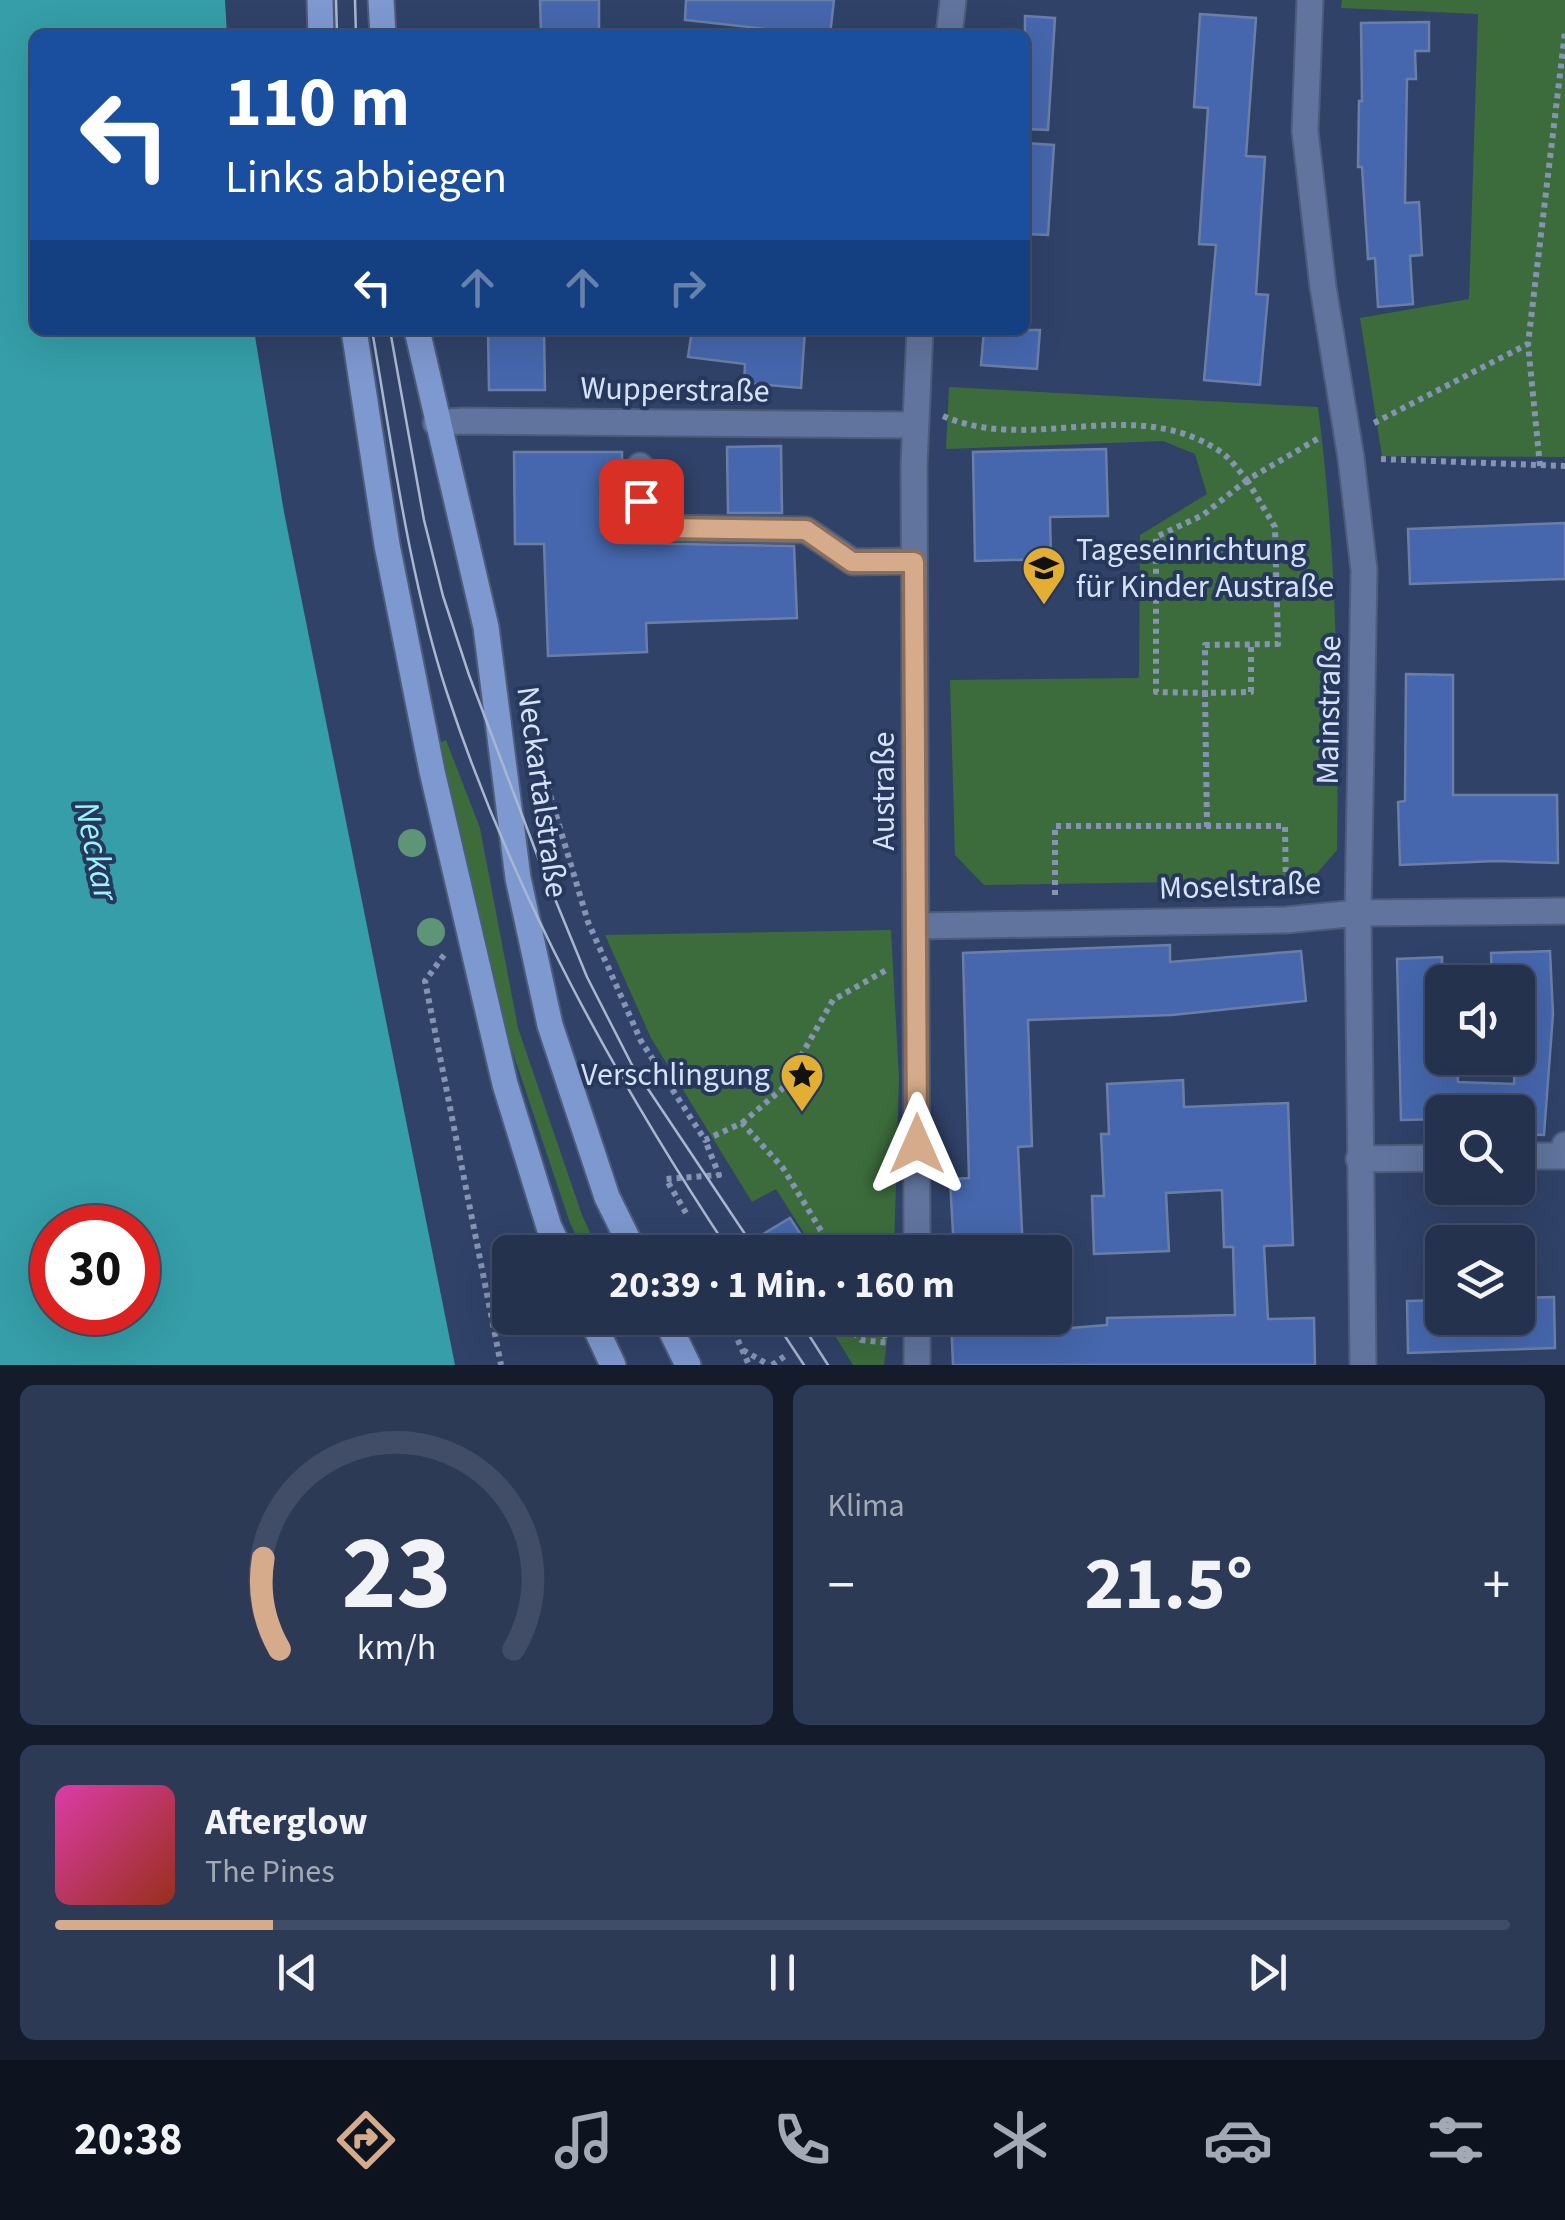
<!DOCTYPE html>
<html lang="de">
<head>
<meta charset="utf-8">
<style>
	body { margin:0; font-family:"Source Sans 3",sans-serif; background:#2c3a55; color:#f1f3f6; height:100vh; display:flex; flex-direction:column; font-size:38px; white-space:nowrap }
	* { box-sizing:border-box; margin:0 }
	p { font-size:32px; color:#a3aab6 }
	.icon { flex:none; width:55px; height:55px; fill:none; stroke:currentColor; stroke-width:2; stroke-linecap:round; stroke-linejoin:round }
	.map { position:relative; height:1365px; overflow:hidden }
	.drawer { display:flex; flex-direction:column; gap:20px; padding:20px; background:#141c2b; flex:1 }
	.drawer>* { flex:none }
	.guide { position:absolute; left:30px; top:30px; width:1000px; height:305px; border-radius:15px; box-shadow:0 10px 40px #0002,0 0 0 2px #414d66; background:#1a4fa0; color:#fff; overflow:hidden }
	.buttons { position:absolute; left:1425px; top:965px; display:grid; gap:20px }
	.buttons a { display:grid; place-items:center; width:110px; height:110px; border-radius:15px; background:#24324e; box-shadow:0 10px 40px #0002,0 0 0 2px #414d66; font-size:50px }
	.speed { position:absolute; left:30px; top:1205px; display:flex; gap:20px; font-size:50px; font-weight:700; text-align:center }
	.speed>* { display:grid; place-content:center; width:130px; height:130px; border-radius:50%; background:#24324e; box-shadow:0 10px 40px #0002,0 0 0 2px #414d66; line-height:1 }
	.speed .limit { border:15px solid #d22; background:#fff; color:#111 }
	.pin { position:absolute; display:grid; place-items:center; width:85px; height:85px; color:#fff; margin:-42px; border-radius:20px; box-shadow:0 5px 15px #0006 }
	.me { position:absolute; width:110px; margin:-55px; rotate:0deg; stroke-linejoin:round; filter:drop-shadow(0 0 8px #0008) }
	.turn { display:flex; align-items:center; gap:35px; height:210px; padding:0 30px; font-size:45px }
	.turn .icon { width:130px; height:130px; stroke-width:2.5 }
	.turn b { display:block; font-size:70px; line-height:85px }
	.lanes { display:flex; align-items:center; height:95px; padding:0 30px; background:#0003; justify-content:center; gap:50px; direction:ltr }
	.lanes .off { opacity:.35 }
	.big { font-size:75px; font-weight:700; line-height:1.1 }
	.drawer .card { flex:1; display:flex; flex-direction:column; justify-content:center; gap:15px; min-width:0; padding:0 35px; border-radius:15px; background:#2c3a55 }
	.drawer .dial { align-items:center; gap:0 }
	.dial svg { height:260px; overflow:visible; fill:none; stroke:#414d66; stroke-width:7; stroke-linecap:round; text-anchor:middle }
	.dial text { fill:#f1f3f6; stroke:none }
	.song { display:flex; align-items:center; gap:30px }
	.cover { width:120px; height:120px; border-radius:15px; background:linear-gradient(135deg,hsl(320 70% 55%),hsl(10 70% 35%)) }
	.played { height:10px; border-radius:5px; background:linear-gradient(90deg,#d6ab8b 15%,#414d66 15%) }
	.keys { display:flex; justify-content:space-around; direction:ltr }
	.heat { display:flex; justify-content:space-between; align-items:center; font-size:55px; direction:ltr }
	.drawer .tiles { flex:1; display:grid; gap:20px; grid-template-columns:1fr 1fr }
	.card:last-child { grid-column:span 2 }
	.trip { position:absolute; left:492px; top:1235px; width:580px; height:100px; border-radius:15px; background:#24324e; box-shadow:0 10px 40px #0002,0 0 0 2px #414d66; font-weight:700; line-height:100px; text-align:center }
	.tab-bar { display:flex; height:160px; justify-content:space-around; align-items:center; background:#0e141f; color:#a3aab6 }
	.tab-bar .icon { width:70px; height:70px }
	.tab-bar .selected { color:#d6ab8b }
	.tab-bar b { font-size:45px; color:#f1f3f6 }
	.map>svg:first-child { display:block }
</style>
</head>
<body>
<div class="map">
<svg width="1565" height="1365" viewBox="0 0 1565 1365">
	<rect width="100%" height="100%" fill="#304268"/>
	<path fill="#3c6c3c" d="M 1342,0 L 1565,0 L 1565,457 L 1382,456 L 1360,318 L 1469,299 L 1478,14 L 1341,8 Z
		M 949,387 L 1318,407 C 1337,555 1339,701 1337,850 L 1311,880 L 984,885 L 955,855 L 950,680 L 1139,678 L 1140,535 L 1207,494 L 1195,454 L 1163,441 L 946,449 Z
		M 446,740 L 480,828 L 518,1028 L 582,1215 L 599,1252 L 584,1252 L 570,1223 L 507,1035 L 435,745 Z
		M 891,930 L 899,1079 L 894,1252 L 816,1252 L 776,1189 L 752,1202 L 651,1038 L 605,935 Z
		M 824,1318 L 890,1318 L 884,1365 L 853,1365 Z"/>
	<path fill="#359ea8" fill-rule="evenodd" d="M 0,0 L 225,0 L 227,35 L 35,35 L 35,330 L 254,330 L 284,512 L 455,1365 L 0,1365 ZM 52,1228 L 138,1228 L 138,1312 L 52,1312 Z"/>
	<path fill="#4667ad" stroke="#6a7fa8" stroke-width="2.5" d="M 540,0 L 599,0 L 599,35 L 541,35 Z
		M 686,0 L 834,0 L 830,35 L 765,35 L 766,29 L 685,20 Z
		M 1200,14 L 1256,18 L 1246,156 L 1265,157 L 1256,294 L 1268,295 L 1260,385 L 1204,380 L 1216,245 L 1199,244 L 1208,108 L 1194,107 Z
		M 1025,16 L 1055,18 L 1048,130 L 1025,129 Z
		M 1429,22 L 1429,51 L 1415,51 L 1416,79 L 1407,79 L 1405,203 L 1419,202 L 1422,255 L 1410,256 L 1413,304 L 1378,307 L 1375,258 L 1368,259 L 1362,167 L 1358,167 L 1359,101 L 1362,101 L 1361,23 Z
		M 1025,143 L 1054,145 L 1048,235 L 1025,234 Z
		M 488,330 L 544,330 L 545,390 L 489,390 Z
		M 692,330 L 805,330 L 801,388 L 744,383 L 745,364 L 688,357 Z
		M 984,330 L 1040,330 L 1037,369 L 981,365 Z
		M 781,446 L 782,513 L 728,513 L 727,447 Z
		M 1106,449 L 1108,516 L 1050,517 L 1051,559 L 975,561 L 973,452 Z
		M 514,452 L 622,452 L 622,543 L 794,546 L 797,618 L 646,623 L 647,652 L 548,656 L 544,544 L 515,544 Z
		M 1565,523 L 1565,579 L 1410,584 L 1408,529 Z
		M 1406,674 L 1453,675 L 1453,795 L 1557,795 L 1558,863 L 1497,861 L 1400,865 L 1398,802 L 1405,801 Z
		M 1170,945 L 1170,962 L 1301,951 L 1306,1001 L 1172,1015 L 1028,1020 L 1032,1146 L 1018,1147 L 1023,1252 L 954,1252 L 950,1179 L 969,1178 L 963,953 Z
		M 1550,951 L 1553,1014 L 1544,1135 L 1518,1134 L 1518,1112 L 1442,1112 L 1442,1119 L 1401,1120 L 1397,959 L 1442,957 L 1442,1058 L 1457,1058 L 1458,1082 L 1514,1084 L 1518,982 L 1492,982 L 1491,953 Z
		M 1183,1080 L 1184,1107 L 1288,1103 L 1293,1245 L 1264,1246 L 1268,1319 L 1314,1318 L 1315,1365 L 953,1365 L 951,1318 L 1020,1318 L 1020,1332 L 1107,1325 L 1107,1318 L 1235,1315 L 1233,1247 L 1224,1247 L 1222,1190 L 1166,1193 L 1169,1251 L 1094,1254 L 1092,1196 L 1104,1196 L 1101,1134 L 1109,1134 L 1107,1084 Z
		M 790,1218 L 812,1252 L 733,1252 Z
		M 1554,1297 L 1555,1348 L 1408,1353 L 1407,1301 L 1442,1300 L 1442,1318 L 1518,1318 L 1518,1298 Z"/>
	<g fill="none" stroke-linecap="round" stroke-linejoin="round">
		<defs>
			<path id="minor" d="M 1310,0 L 1305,131 L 1323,287 L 1351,458 L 1364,570 L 1358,913 L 1363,1365
				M 949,35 L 953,0
				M 436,423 L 463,421 L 914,425
				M 640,466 L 641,501 L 663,528 L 806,530 L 853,562 L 914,561
				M 917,926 L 1286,920 L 1358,913 L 1565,911
				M 1518,1156 L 1565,1156 L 1565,1145
				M 1359,1159 L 1442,1158
				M 917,1252 L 914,465 L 920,330
				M 917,1318 L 917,1365"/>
			<path id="major" d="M 320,0 L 321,35
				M 381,0 L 383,35
				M 354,330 L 387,545 L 432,771 L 505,1084 L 549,1227 L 561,1252
				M 417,330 L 486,627 L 518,878 L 550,1025 L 607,1197 L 634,1252
				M 591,1318 L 613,1365
				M 665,1318 L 688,1365"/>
		</defs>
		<use href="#minor" stroke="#4d5c7b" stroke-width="29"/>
		<use href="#major" stroke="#4d5c7b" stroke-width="29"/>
		<path stroke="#8594b3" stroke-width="6" stroke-dasharray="5 5" stroke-linecap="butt" d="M 943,416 C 1033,455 1134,393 1221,452 C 1231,459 1239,471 1247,480 L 1319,438
			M 1374,423 L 1528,344
			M 1381,459 L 1565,466
			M 1540,466 L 1528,344 L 1565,32
			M 1247,480 L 1275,527 L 1278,644 L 1205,645 L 1205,693 L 1156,692 L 1156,537 L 1203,515 Z
			M 533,738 L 588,922 L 641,1041 L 705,1140 L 742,1123 L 783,1168 L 834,1252
			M 1207,827 L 1205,693 L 1251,692 L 1251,644
			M 1055,895 L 1055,826 L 1285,826 L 1286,894
			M 444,955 L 425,981 L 501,1365
			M 742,1123 L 782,1089 L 833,1000 L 888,969
			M 686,1213 L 666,1179 L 719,1175 L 705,1140
			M 745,1318 L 732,1327 L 749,1365
			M 840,1318 L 861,1340 L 889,1343
			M 874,1318 L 886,1338
			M 743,1350 L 769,1365
			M 772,1365 L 788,1354"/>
		<use href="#minor" stroke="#60749d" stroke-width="25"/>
		<use href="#major" stroke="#7e99d0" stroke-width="25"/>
		<path stroke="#a8b6d1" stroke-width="2.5" d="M 336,0 L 337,35
			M 355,0 L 356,35
			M 372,330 C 393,451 409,576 447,693 C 513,894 614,1077 730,1252
			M 390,330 L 424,520 L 443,596 L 469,675 L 539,860 L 587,977 L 632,1065 L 757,1252
			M 773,1318 L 804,1365
			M 798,1318 L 828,1365"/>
	</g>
	<g fill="#5d9576">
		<circle cx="412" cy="843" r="14"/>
		<circle cx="431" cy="932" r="14"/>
	</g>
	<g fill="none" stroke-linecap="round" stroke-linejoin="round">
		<defs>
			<path id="route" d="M 641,501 L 664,528 L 806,530 L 852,562 L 914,562 L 917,1144"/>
		</defs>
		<use href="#route" stroke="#8b6f5a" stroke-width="25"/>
		<use href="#route" stroke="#d6ab8b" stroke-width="18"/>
	</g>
	<defs>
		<symbol id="school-pin" viewBox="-11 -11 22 30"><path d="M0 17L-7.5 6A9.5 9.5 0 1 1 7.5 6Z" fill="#e3ae34" stroke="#26385c"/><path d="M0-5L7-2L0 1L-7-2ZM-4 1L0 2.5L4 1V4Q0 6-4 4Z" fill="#111"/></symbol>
		<symbol id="sight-pin" viewBox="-11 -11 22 30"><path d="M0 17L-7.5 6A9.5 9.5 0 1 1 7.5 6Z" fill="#e3ae34" stroke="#26385c"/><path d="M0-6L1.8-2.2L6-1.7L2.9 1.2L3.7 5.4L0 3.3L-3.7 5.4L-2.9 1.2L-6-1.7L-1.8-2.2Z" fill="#111"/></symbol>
	</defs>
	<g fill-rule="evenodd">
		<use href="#school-pin" x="1019" y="543" width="50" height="68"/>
		<use href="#sight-pin" x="777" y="1050" width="50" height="68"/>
	</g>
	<g text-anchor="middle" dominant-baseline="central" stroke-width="8" stroke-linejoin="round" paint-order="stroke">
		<g font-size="32" fill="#d5e1f8" stroke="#26385c">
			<text transform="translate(675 390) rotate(1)">Wupperstraße</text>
			<text transform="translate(1329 710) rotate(-89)">Mainstraße</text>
			<text transform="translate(884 791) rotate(-90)">Austraße</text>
			<text transform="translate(542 792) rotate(82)">Neckartalstraße</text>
			<text transform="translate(1240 886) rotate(-2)">Moselstraße</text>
		</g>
		<g font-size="32" fill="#d5e1f8" stroke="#26385c" text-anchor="start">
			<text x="1076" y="550">Tageseinrichtung<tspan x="1076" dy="37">für Kinder Austraße</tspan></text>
			<text x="770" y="1075" text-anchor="end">Verschlingung</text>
		</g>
		<g font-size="35" font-style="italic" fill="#98f5fe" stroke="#26385c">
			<text transform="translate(96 851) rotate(78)">Neckar</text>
		</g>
	</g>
</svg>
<div class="buttons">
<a><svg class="icon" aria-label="sound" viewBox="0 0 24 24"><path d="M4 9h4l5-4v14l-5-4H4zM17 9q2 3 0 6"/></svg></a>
<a><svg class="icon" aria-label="search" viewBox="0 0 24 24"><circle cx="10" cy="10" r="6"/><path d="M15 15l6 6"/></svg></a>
<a><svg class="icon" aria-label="layers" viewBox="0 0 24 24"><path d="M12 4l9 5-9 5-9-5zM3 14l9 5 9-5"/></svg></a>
</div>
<div class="speed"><div class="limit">30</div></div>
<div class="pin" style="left:641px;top:501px;background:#d93025"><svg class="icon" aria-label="arrive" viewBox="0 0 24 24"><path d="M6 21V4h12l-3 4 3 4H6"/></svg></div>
<svg class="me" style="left:917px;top:1144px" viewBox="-20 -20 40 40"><path d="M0-17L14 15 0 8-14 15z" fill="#d6ab8b" stroke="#fff" stroke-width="4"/></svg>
<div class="trip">20:39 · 1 Min. · 160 m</div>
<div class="guide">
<div class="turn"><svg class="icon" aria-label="left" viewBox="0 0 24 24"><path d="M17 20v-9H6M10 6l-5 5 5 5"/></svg><div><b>110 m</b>Links abbiegen</div></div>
<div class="lanes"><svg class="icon" aria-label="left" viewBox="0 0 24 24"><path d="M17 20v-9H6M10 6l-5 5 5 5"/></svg><svg class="icon off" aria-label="ahead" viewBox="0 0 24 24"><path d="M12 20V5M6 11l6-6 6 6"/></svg><svg class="icon off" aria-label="ahead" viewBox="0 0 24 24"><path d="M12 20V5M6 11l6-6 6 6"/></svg><svg class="icon off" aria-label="right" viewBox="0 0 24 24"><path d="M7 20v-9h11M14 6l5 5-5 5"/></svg></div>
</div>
</div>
<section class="drawer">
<div class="tiles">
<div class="card dial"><svg viewBox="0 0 100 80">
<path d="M14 69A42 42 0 1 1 86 69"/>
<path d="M14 69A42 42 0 0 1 9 41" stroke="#d6ab8b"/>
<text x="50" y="56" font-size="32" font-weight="700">23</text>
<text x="50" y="72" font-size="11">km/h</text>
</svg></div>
<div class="card"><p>Klima</p>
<div class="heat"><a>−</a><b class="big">21.5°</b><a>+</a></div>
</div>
<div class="card">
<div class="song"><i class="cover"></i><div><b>Afterglow</b><p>The Pines</p></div></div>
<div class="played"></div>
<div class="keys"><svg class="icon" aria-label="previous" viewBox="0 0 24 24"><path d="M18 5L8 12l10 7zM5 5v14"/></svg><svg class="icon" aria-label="pause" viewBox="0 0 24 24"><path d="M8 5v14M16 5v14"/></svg><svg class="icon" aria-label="next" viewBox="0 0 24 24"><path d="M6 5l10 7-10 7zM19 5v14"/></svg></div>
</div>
</div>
</section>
<nav class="tab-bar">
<b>20:38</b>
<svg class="icon selected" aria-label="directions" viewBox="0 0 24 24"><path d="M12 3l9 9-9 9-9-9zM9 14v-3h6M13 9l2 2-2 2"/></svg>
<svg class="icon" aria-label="music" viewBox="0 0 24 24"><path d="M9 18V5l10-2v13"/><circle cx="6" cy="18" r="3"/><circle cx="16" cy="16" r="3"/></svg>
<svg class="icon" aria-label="phone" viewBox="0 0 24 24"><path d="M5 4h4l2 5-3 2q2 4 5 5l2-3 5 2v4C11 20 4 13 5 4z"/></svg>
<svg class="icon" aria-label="climate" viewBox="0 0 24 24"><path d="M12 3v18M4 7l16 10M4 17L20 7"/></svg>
<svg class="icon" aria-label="car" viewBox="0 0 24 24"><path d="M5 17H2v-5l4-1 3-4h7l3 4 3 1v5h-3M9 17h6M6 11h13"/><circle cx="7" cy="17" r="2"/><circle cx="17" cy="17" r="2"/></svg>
<svg class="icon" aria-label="filters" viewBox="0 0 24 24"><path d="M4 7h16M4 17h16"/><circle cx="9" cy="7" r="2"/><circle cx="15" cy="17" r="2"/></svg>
</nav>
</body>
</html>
